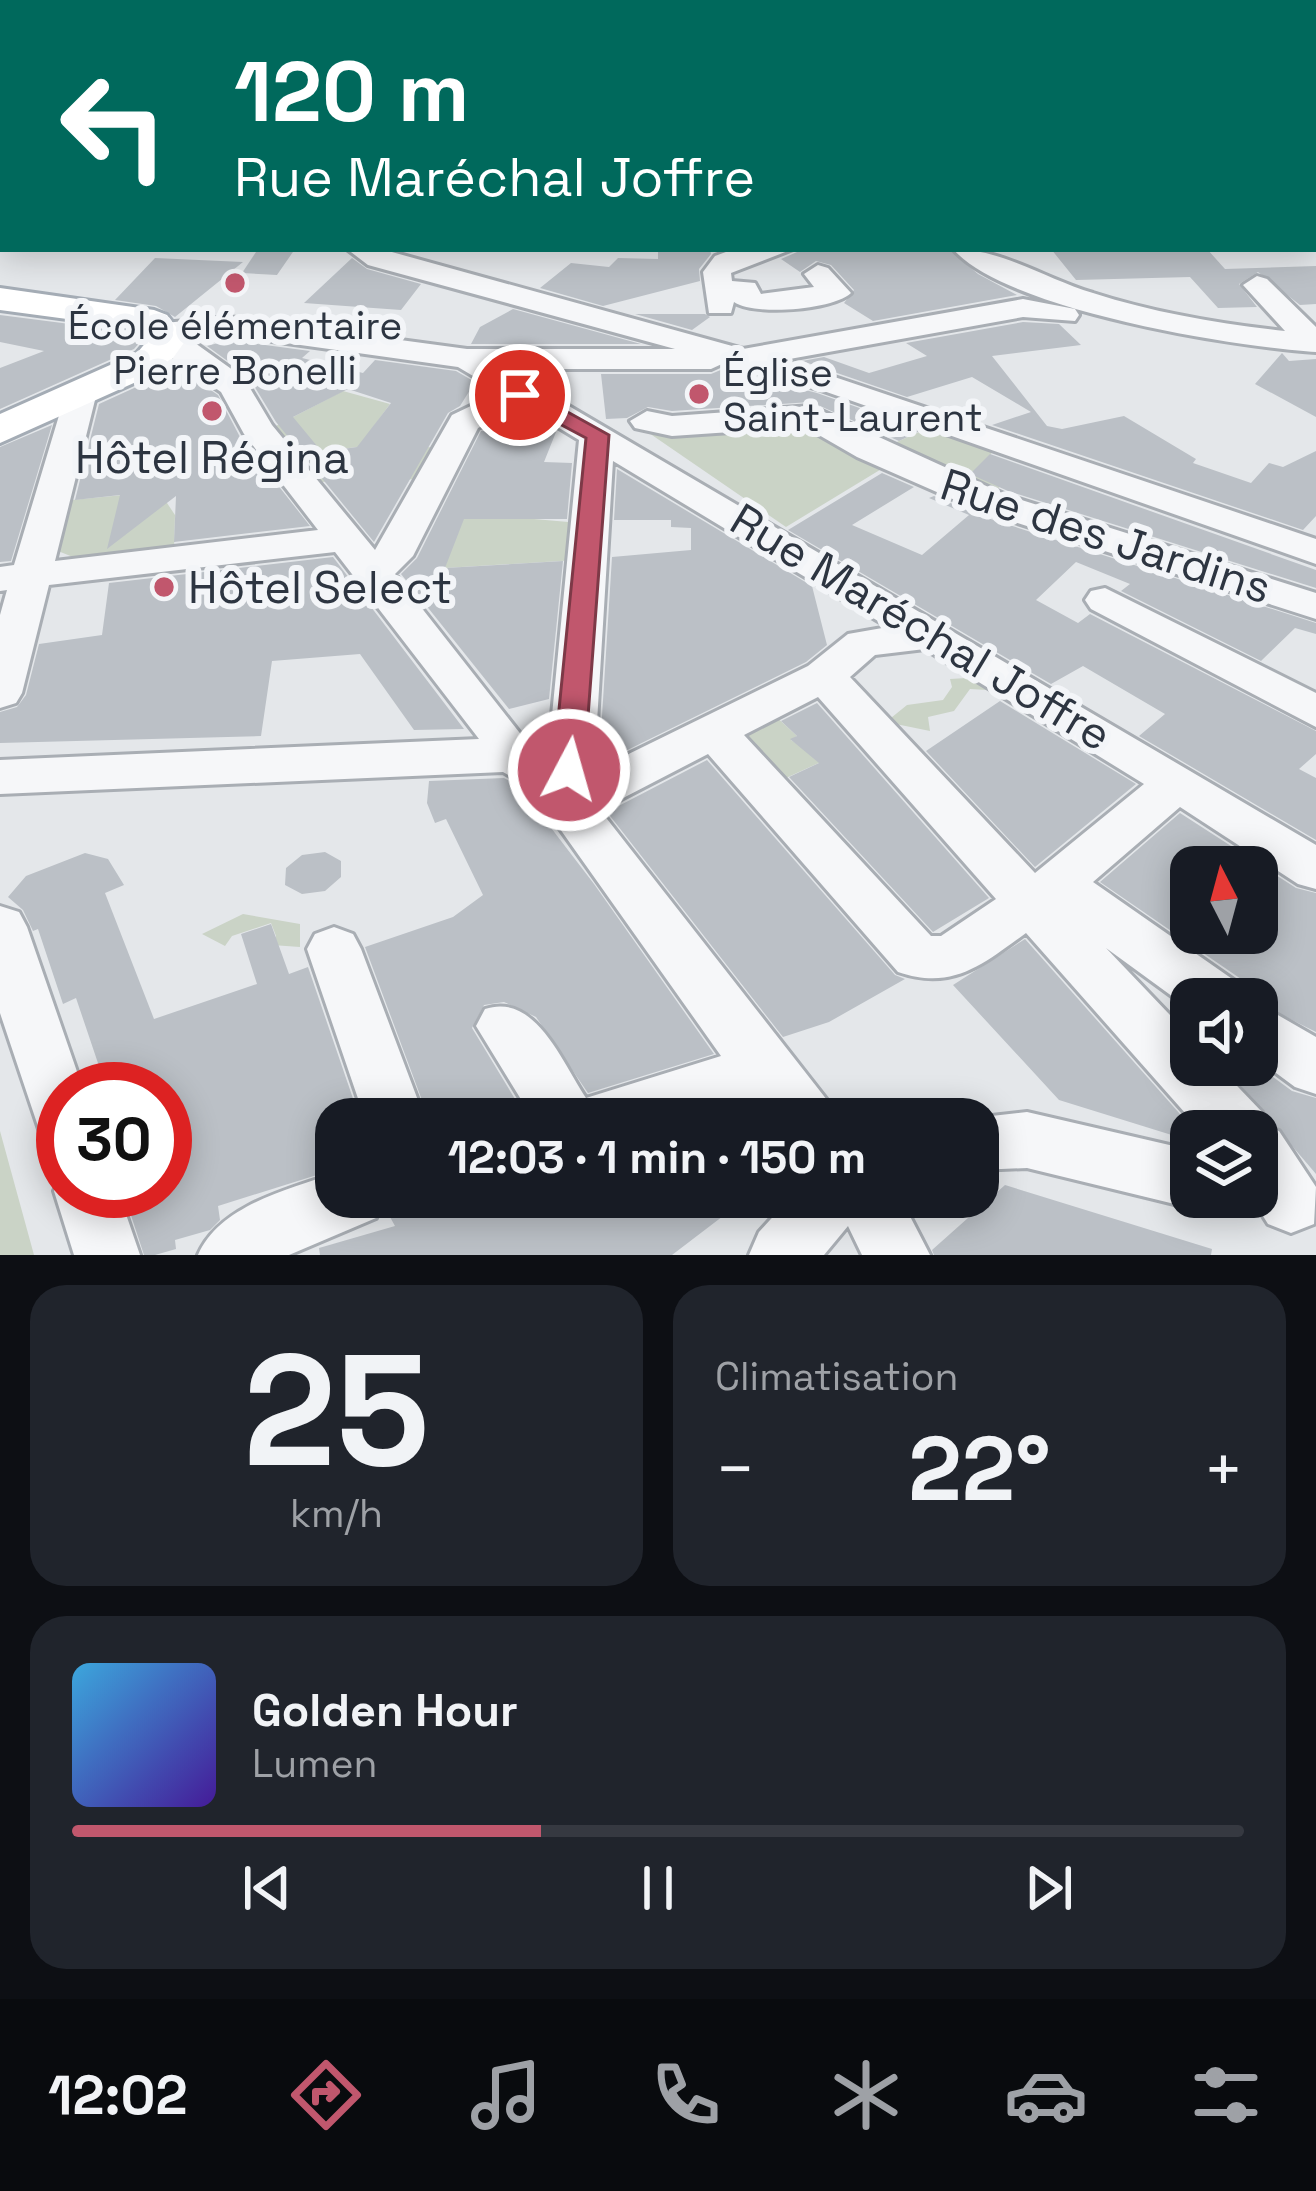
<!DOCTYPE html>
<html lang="fr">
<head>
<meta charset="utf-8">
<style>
	body { margin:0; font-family:"Space Grotesk",sans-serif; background:#20242c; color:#f1f3f6; height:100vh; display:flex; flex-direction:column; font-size:45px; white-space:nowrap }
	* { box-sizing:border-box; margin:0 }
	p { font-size:39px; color:#9ea1a6 }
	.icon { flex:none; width:66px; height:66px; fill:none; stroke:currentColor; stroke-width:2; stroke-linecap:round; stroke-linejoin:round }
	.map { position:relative; height:1255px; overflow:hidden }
	.side { display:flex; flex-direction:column; gap:30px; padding:30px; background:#0d0f14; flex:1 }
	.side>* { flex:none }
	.banner { position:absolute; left:0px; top:0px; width:1317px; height:252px; box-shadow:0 6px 30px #0003; background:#00695c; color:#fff; overflow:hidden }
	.needle { width:78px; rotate:354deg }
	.fabs { position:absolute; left:1170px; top:846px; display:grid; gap:24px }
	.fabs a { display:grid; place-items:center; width:108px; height:108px; border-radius:24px; background:#171b24; box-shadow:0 6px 30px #0003; font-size:60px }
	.speed { position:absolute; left:36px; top:1062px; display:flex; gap:24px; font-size:60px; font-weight:700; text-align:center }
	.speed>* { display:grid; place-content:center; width:156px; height:156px; border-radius:50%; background:#171b24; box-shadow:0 6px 30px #0003; line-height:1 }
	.speed .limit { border:18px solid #d22; background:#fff; color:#111 }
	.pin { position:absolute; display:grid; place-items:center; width:102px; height:102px; color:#fff; margin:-51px; border:6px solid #fff; border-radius:50%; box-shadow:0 3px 12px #0007 }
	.me { position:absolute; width:132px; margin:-66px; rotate:6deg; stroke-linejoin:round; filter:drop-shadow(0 0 9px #0008) }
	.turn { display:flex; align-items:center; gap:42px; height:252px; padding:0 36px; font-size:54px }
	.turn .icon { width:156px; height:156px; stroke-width:2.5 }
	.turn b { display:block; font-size:84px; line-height:102px }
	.big { font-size:90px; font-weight:700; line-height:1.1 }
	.side .tile { flex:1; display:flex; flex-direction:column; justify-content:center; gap:18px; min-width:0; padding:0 42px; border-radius:36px; background:#20242c }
	.side .dial { align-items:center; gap:0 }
	.dial b { font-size:156px; line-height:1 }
	.song { display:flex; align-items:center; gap:36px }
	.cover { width:144px; height:144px; border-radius:18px; background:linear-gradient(135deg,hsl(200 70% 55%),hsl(260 70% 35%)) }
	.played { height:12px; border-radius:6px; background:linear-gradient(90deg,#c1576d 40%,#363941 40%) }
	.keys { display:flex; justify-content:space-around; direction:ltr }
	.heat { display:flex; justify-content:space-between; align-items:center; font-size:66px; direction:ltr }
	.side .tiles { flex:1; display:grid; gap:30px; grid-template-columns:1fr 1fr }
	.tile:last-child { grid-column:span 2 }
	.trip { position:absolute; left:315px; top:1098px; width:684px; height:120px; border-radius:36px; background:#171b24; box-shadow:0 6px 30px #0003; font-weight:700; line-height:120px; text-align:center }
	.tabs { display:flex; height:192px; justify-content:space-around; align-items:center; background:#090b0e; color:#9ea1a6 }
	.tabs .icon { width:84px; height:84px }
	.tabs .current { color:#c1576d }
	.tabs b { font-size:54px; color:#f1f3f6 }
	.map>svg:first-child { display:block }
</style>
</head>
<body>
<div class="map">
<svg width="1316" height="1255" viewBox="0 0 1316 1255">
	<rect width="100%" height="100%" fill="#e4e7ea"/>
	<path fill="#cad3c6" d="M 343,391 L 390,404 L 363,441 L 438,448 L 421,479 L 318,482 L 312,474 L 341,472 L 357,447 L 297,455 L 274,427 Z
		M 930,427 L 994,450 L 990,455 L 1022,467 L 994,492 L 877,451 Z
		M 821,429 L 888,465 L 786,527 L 649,433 Z
		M 133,494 L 167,503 L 175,515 L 174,550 L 83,561 L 58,551 L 72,500 Z
		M 500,516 L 580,523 L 577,560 L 445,568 L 458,519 Z
		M 983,677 L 987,690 L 970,689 L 954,711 L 928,717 L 930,731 L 886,722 L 907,705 L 943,700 L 952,687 L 950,679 Z
		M 771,712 L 797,736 L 791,740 L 823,761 L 775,783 L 730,733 Z
		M 243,914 L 300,924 L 300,947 L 272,945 L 276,936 L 271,923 L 232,936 L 225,946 L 202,934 Z
		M 0,1131 L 34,1255 L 0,1255 Z"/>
	<path fill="#bbc0c6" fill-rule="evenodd" d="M 258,249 L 295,249 L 277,275 L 242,273 Z
		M 658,249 L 710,249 L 711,254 L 699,269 L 700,281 L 603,306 L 540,288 L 571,263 L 609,267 L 618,258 L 658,259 Z
		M 804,249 L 949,249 L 978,274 L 1017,295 L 873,321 L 844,303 L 854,290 L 831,265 L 816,261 L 800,272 L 781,259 Z
		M 1051,249 L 1207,249 L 1225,269 L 1316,266 L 1316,304 L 1300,305 L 1258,272 L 1239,284 L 1257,307 L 1218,308 L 1190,277 L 1076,280 Z
		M 155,258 L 243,262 L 175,317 L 156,306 L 115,300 Z
		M 352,258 L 367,269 L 421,284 L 401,310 L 304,303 Z
		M 513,309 L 641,344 L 471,344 L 480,327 Z
		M 635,314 L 705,314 L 710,317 L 692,330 Z
		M 0,315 L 132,332 L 142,340 L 134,349 L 0,409 L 0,368 L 44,351 L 0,342 Z
		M 1023,322 L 1059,324 L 1081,345 L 992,356 L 1047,426 L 1062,429 L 1124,416 L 1196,459 L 1193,463 L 1251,483 L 1269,463 L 1283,467 L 1316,451 L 1316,516 L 1303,530 L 992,425 L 1031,412 L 972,377 L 907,397 L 802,361 L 824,357 L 869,373 L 927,356 L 906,343 Z
		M 229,340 L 310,351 L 302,358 L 363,373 L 375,360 L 456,371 L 475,382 L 460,406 L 448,413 L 374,542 L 276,422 L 248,376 L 207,346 ZM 348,389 L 391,403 L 357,447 L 322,452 L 293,417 Z
		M 1282,353 L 1289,361 L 1316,359 L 1316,417 L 1255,384 Z
		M 174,365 L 218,395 L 240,437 L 310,526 L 174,542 L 176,496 L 107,549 L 120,495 L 75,500 L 99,404 L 167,373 Z
		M 723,369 L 817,393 L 922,430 L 899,441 L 811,402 L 672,411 L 648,407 L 627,418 L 606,419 L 601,374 L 711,374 Z
		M 52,425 L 11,561 L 0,562 L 0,447 Z
		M 532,429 L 556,432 L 544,462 L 572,463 L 567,519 L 464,519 L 445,568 L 563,561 L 549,699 L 509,709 L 401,574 L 417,558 L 481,431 L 530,433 Z
		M 990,454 L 1316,570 L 1316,588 L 1008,491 L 970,474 Z
		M 617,469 L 812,586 L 827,645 L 806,662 L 599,764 L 612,557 L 691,550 L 691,528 L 671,527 L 671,520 L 614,520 Z
		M 882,473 L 914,487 L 852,525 L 922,555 L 969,515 L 929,498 L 934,496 L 978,515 L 1316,623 L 1316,634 L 1295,628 L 1261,661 L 1121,591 L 1130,584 L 1076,562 L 1036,600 L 1078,623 L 1090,614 L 1316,731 L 1316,754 L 1299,769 L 1316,778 L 1316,840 L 1139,736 L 1165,714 L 1083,666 L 1051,684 L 788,530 Z
		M 333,557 L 464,729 L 414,730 L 360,654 L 272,661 L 261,736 L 0,743 L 0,712 L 17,707 L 26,695 L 39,644 L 102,635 L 109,583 Z
		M 1000,701 L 1136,784 L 1035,867 L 926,751 Z
		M 817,703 L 989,898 L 933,932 L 789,777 L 819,763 L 790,739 L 797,736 L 781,721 Z
		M 707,760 L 895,975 L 905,979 L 829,1022 L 783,1037 L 607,812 Z
		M 504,778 L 519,786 L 594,884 L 714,1054 L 588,1093 L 536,1017 L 504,1002 L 484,1005 L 472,1028 L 524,1114 L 508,1119 L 429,1119 L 365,947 L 453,917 L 483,895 L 446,819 L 435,823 L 427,803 L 429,781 Z
		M 1180,813 L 1296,888 L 1316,893 L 1316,1032 L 1250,999 L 1241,979 L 1100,882 ZM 1191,867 L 1257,867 L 1257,933 L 1191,933 Z
		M 325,852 L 341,861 L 341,877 L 325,891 L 302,894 L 285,885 L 286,868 L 302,855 Z
		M 85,853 L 108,859 L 124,885 L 105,893 L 154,1019 L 257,984 L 241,934 L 271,924 L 289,974 L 308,967 L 360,1119 L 336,1119 L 336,1169 L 218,1206 L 220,1220 L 210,1230 L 175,1240 L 176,1249 L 155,1255 L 144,1255 L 123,1191 L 165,1191 L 165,1089 L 87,1089 L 84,1077 L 100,1069 L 76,998 L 63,1004 L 38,929 L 33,931 L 23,910 L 8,897 L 26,876 Z
		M 1025,939 L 1195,1131 L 1191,1141 L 1059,1100 L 953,985 Z
		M 1223,1065 L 1257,1065 L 1292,1091 L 1316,1098 L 1316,1174 Z
		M 1005,1185 L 1212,1249 L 1211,1255 L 934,1255 L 932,1250 Z
		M 420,1197 L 748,1197 L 672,1255 L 320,1255 L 319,1248 L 395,1226 L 385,1208 Z"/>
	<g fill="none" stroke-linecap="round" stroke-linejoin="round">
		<defs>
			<path id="minor" d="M 406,0 L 424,0 L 426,3 L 408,3 Z
				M 480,0 L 498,0 L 500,3 L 482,3 Z
				M 655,0 L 673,0 L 674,3 L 656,3 Z
				M 948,0 L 966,0 L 968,3 L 950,3 Z
				M 1046,0 L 1065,0 L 1067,3 L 1048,3 Z
				M 0,19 L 3,19 L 3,31 L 0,31 Z
				M 1314,55 L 1316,55 L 1316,68 L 1314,68 Z
				M 0,68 L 3,68 L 3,80 L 0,80 Z
				M 1314,138 L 1316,138 L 1316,152 L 1314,152 Z
				M 0,197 L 3,197 L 3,213 L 0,213 Z
				M 1316,197 L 1316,213 L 1314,214 L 1314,198 Z
				M 347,249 L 381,249 L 743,349 L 1023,299 L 1075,309 L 1079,315 L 1075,321 L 1023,317 L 784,360 L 1316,539 L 1316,564 L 818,389 L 724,363 L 711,369 L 506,369 L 1316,845 L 1316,889 L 1298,884 L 1180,807 L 1093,882 L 1238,983 L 1246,999 L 1191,999 L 1191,1010 L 1106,948 L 1191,1037 L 1191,1065 L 1217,1065 L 1262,1112 L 1269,1127 L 1279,1131 L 1316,1187 L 1314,1224 L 1291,1233 L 1268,1224 L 1251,1197 L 1257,1197 L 1257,1131 L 1201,1131 L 1026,933 C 983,964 953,991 898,972 L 708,754 L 600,810 L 827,1100 L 836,1119 L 769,1119 L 751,1098 L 687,1119 L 533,1119 L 476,1026 L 485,1009 C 535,992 562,1062 586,1098 L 721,1056 L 531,788 L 503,772 L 0,794 L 0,760 L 479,739 L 335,552 L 49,585 L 22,693 L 16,703 L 0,708 L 0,615 L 7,590 L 0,591 L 0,567 L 14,565 L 67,389 L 91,389 L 96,396 L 55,561 L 318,530 L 244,434 L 221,392 L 156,347 L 149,331 L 153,324 L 229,317 L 467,349 L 675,349 L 368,265 ZM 229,335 L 458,367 L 500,392 L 452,415 L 375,550 L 272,425 L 244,378 L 188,338 ZM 523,406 L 579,440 L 548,756 L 530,746 L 395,574 L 413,556 L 478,428 ZM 613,461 L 888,627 L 848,634 L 808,666 L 594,771 ZM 925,649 L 1144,784 L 1035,873 L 850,677 L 875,655 ZM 818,697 L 996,899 L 941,936 L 931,936 L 744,735 Z
				M 734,249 L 793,249 L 731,273 L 732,281 L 755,283 L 761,294 L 814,287 L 804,274 L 818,265 L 828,268 L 851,293 C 833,310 754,316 734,302 L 731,313 L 709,313 L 703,272 L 715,256 Z
				M 953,249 C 1002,249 1046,279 1093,293 C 1155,313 1221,324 1285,331 L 1243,285 L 1257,276 L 1267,279 L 1316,327 L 1316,352 C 1235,347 1006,310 953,249 Z
				M 811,406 L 1006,495 L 1316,593 L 1316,619 L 980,511 L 857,457 L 805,427 L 672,436 L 635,428 L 630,421 L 647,411 L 672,416 Z
				M 1105,588 L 1316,693 L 1316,727 L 1091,609 L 1085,600 L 1091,591 Z
				M 0,906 L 19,912 L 27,927 L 83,1089 L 63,1089 L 63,1146 L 42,1138 L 0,1013 Z
				M 334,927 L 353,934 L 361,949 L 425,1119 L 365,1119 L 307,949 L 315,934 Z
				M 1257,1003 L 1316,1037 L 1316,1094 L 1295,1087 L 1257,1059 Z
				M 1027,1112 L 1191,1150 L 1191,1197 L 1213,1200 L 1191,1208 L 1027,1168 L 978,1170 L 978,1119 L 965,1119 Z
				M 63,1171 L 63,1191 L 118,1191 L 140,1255 L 74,1255 L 54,1191 Z
				M 336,1173 L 336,1197 L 385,1197 L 376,1218 L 289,1255 L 198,1255 C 219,1206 288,1189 336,1173 Z
				M 791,1197 L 900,1197 L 930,1255 L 862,1255 L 848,1226 L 824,1255 L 749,1255 L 759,1232 Z"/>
			<path id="major" d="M 0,0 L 20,0 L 3,3 L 0,10 Z
				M 0,288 L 154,310 L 167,315 L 186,340 L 165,369 L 0,443 L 0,414 L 137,353 L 148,340 L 134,328 L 0,310 Z"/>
		</defs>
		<use href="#minor" stroke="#a9aeb4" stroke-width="6"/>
		<use href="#major" stroke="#a4acb5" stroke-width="6"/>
		<use href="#minor" fill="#f6f7f9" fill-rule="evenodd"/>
		<use href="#major" fill="#fff" fill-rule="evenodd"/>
	</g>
	<path fill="#c1576d" stroke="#7d3947" stroke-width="3" d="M 513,390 L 528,390 L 609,435 L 584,770 L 569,780 L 553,770 L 586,438 L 513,399 Z"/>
	<g fill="#c1576d" stroke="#f3f5f8" stroke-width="4.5">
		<circle cx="235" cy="283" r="12"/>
		<circle cx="699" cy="394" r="12"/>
		<circle cx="212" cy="411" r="12"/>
		<circle cx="164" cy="587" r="12"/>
	</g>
	<g text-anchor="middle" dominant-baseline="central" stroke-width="12" stroke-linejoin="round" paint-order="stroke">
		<g font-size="39" fill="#2d3541" stroke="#f3f5f8">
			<text x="235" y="325">École élémentaire<tspan x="235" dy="45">Pierre Bonelli</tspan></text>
			<text x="723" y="372" text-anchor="start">Église<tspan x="723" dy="45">Saint-Laurent</tspan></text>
		</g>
		<g font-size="45" fill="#2d3541" stroke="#f3f5f8">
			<text x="212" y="457">Hôtel Régina</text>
			<text x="188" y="587" text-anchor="start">Hôtel Select</text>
		</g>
		<g font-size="45" fill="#2d3541" stroke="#f3f5f8">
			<text transform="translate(1106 536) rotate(18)">Rue des Jardins</text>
			<text transform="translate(921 627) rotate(31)">Rue Maréchal Joffre</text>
		</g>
	</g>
</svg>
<div class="fabs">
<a><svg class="needle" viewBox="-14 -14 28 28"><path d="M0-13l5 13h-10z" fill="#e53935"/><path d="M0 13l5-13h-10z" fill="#9ea1a6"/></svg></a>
<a><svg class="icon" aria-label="sound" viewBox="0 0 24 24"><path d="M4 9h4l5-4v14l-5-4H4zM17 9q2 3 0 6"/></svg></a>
<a><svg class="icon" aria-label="layers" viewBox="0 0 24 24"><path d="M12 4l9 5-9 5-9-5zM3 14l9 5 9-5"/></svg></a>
</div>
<div class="speed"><div class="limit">30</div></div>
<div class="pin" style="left:520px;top:395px;background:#d93025"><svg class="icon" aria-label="arrive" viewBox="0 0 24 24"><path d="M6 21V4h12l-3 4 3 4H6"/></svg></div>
<svg class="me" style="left:569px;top:770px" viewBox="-20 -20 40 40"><circle r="17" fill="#c1576d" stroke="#fff" stroke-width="3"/><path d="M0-11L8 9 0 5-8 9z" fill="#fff"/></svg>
<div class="trip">12:03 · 1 min · 150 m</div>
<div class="banner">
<div class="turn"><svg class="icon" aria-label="left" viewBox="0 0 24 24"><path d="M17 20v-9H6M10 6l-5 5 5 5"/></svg><div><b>120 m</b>Rue Maréchal Joffre</div></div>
</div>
</div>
<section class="side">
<div class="tiles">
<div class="tile dial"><b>25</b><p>km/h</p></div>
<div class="tile"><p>Climatisation</p>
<div class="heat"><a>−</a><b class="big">22°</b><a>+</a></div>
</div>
<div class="tile">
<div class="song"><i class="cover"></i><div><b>Golden Hour</b><p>Lumen</p></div></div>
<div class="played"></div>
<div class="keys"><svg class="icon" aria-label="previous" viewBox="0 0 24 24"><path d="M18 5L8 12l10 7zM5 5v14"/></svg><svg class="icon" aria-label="pause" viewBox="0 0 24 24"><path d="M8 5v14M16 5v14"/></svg><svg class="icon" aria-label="next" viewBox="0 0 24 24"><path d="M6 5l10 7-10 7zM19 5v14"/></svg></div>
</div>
</div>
</section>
<nav class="tabs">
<b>12:02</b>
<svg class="icon current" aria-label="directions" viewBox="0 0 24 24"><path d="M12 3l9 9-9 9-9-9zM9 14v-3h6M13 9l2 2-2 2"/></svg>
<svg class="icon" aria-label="music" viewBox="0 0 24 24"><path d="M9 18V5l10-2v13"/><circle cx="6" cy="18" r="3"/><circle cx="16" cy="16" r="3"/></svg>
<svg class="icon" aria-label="phone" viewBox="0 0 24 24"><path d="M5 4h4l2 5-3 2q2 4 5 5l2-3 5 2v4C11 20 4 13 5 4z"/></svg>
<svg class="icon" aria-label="climate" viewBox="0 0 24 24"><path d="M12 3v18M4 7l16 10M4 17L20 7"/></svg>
<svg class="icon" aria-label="car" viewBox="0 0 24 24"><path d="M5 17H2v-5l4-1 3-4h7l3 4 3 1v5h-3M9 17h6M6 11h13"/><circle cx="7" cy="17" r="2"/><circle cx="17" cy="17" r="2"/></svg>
<svg class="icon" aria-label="filters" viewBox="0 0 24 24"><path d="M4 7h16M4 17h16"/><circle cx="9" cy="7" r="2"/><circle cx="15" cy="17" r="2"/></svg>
</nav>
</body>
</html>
